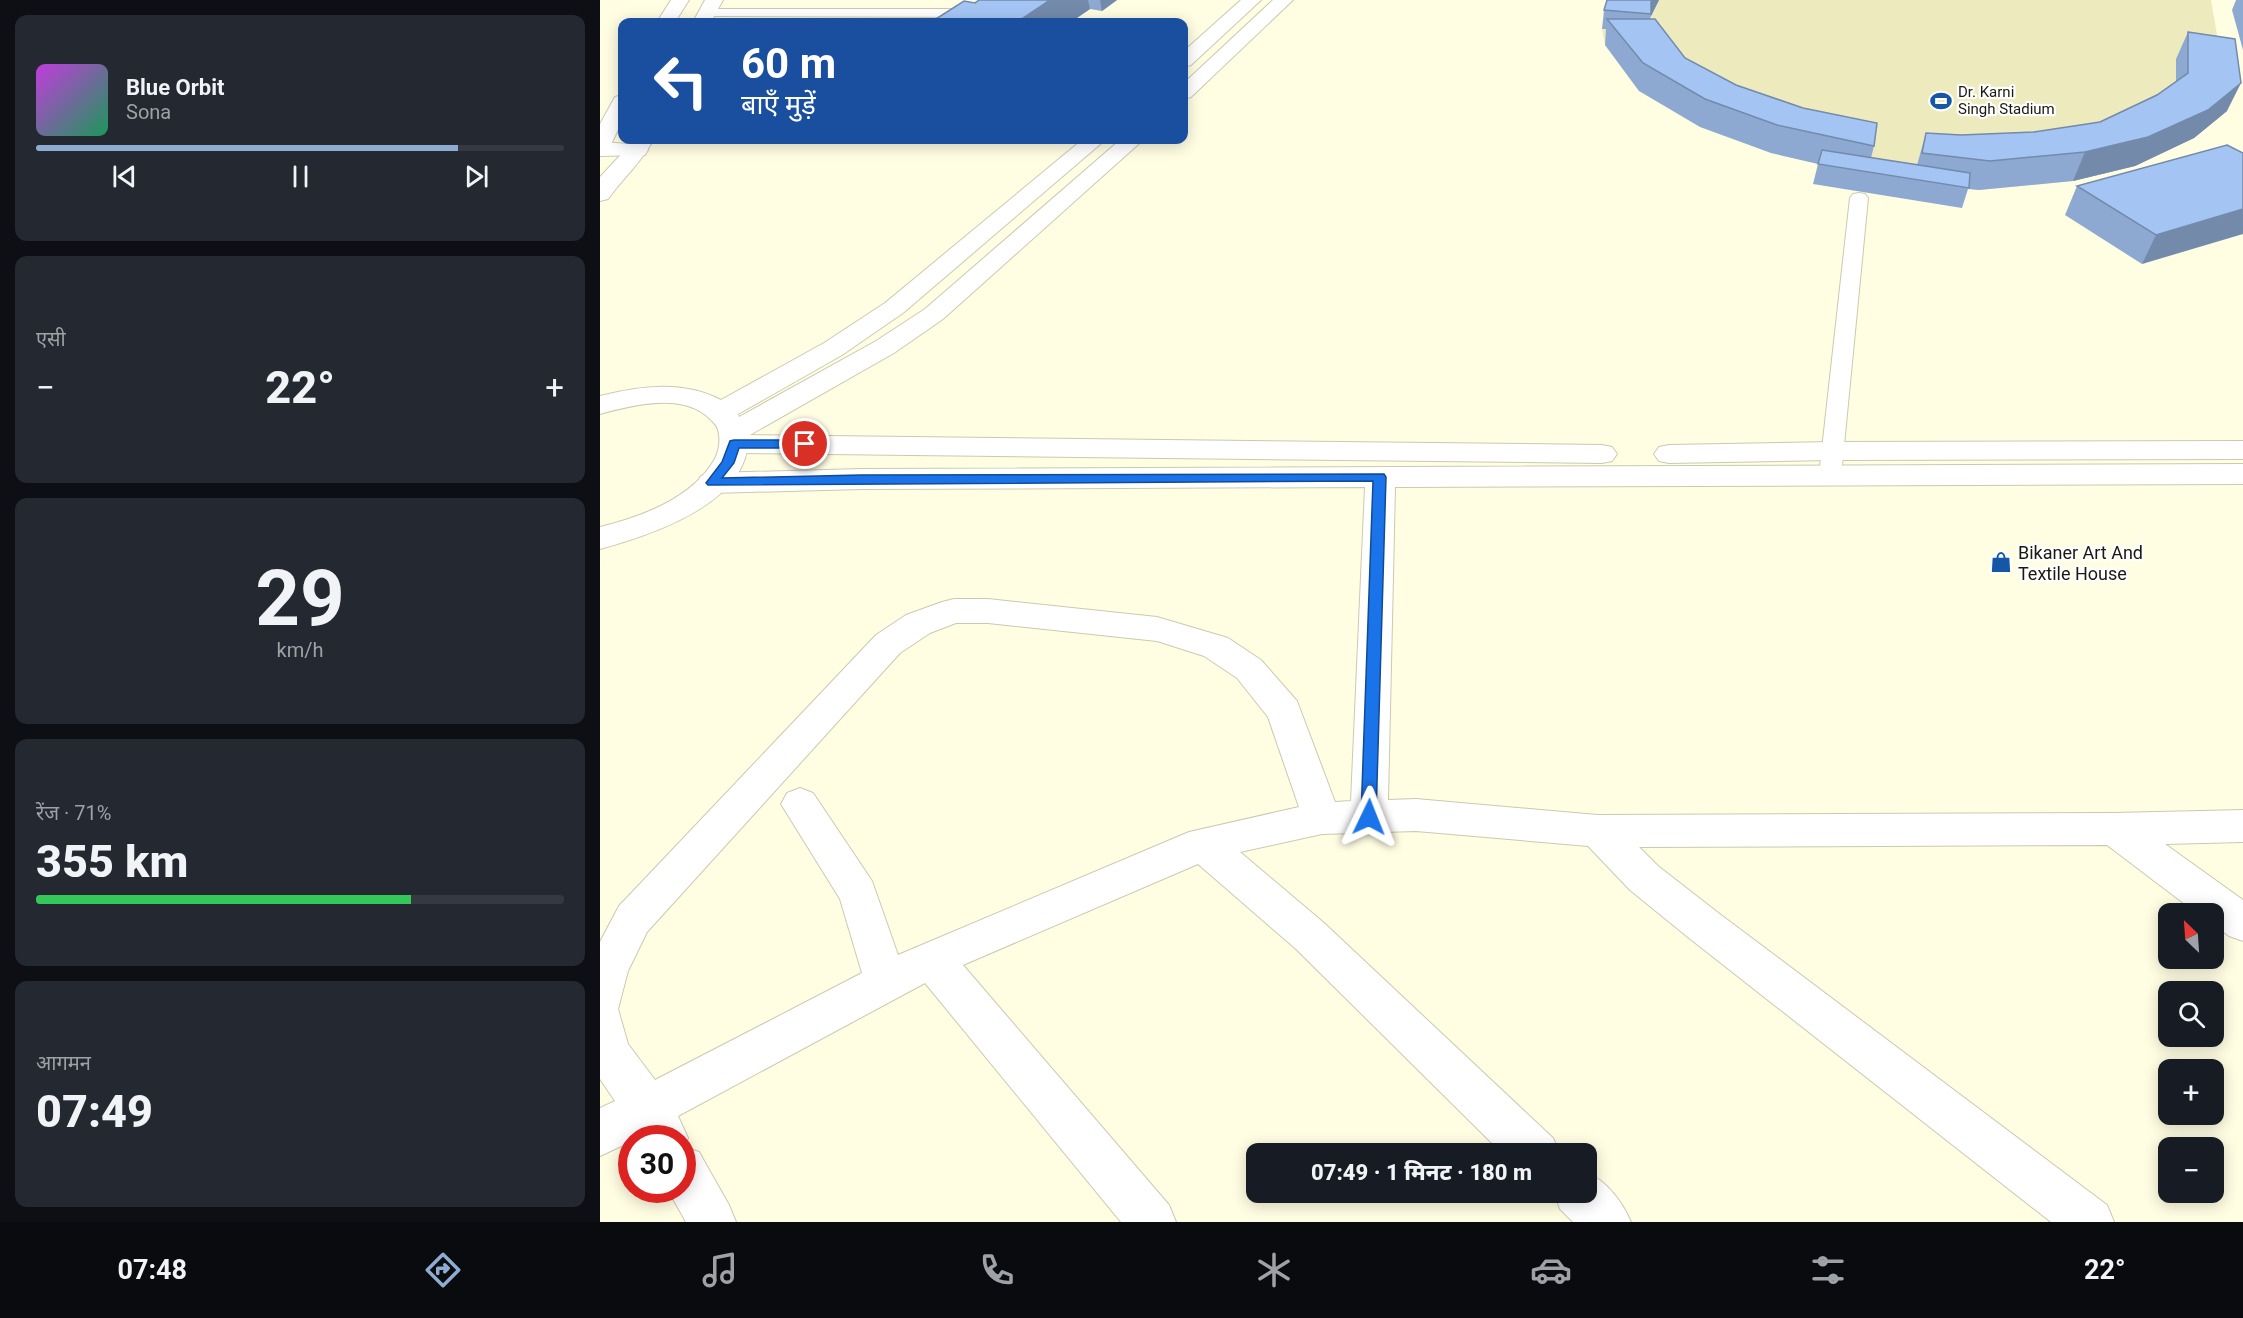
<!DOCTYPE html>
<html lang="hi">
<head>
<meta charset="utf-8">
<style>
	body { margin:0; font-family:Roboto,"Noto Sans Devanagari",sans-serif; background:#242831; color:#f1f3f6; height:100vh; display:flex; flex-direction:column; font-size:22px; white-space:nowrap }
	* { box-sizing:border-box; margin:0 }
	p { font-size:20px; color:#9ea1a6 }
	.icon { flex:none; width:33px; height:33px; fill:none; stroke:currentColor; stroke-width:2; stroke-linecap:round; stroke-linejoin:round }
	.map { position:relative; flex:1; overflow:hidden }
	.sheet { display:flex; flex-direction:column; gap:15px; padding:15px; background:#0d0f14; width:600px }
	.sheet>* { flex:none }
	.top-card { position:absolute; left:18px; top:18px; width:570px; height:126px; border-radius:12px; box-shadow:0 3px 15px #0003; background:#1a4fa0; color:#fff; overflow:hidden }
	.needle { width:39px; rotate:335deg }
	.buttons { position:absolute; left:1558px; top:903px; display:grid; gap:12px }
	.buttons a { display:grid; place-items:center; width:66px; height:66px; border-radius:12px; background:#171b24; box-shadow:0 3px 15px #0003; font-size:30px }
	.speed { position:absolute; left:18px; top:1125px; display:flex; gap:12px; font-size:30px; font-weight:700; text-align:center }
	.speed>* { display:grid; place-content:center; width:78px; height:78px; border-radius:50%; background:#171b24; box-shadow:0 3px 15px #0003; line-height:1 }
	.speed .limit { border:9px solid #d22; background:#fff; color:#111 }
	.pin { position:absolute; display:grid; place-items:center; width:51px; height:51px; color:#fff; margin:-26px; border:3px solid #fff; border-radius:50%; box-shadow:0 2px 6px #0007 }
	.me { position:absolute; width:66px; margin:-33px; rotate:2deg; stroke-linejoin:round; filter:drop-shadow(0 0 4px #0008) }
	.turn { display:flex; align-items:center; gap:21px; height:126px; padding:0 24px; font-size:27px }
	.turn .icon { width:78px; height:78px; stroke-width:2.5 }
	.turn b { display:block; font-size:42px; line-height:51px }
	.big { font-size:45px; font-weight:800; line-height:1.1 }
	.sheet .widget { flex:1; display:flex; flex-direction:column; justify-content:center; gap:9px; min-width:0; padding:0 21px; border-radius:12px; background:#242831 }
	.sheet .dial { align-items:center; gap:0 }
	.dial b { font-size:78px; line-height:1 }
	.song { display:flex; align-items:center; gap:18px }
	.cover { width:72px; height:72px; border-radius:9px; background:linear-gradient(135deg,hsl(290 70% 55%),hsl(150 70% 35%)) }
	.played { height:6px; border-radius:3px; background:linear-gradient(90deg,#8eacd2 80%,#363941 80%) }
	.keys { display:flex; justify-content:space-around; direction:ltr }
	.heat { display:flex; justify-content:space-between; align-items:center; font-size:33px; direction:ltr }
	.charge { height:9px; border-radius:4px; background:linear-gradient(90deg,#34c759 71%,#363941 0) }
	.trip { position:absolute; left:646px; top:1143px; width:351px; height:60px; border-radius:12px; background:#171b24; box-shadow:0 3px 15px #0003; font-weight:800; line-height:60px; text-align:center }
	.tabs { display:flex; height:96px; justify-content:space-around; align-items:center; background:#090b0e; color:#9ea1a6 }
	.tabs .icon { width:42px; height:42px }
	.tabs .active { color:#8eacd2 }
	.tabs b { font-size:27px; color:#f1f3f6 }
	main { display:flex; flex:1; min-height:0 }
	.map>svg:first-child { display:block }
</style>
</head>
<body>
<main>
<section class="sheet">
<div class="widget">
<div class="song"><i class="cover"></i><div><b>Blue Orbit</b><p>Sona</p></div></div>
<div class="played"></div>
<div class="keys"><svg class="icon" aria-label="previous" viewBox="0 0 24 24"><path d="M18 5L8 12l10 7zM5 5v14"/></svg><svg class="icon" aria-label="pause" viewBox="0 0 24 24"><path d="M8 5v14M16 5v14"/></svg><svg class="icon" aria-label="next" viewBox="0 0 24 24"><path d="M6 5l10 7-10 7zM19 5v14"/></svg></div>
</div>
<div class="widget"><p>एसी</p>
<div class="heat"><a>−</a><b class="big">22°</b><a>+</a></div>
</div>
<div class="widget dial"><b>29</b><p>km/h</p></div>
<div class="widget"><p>रेंज · 71%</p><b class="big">355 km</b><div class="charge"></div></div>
<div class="widget"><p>आगमन</p><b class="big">07:49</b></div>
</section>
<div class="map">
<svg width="1643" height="1222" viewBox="0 0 1643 1222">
	<rect width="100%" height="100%" fill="#fffee3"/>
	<path fill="#edeabe" d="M 1012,0 L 1611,0 L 1623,70 L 1627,111 L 1594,138 L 1535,166 L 1473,181 L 1379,190 L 1286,179 L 1171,153 L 1039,91 L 1005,45 L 1002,29 Z"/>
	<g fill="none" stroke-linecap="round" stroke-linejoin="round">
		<defs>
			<path id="service" d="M 107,9 L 380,9 L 387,13 L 380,17 L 102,16 L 100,13 Z
				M 1259,193 L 1265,194 L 1268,198 L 1241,476 L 1238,481 L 1230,484 L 1222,481 L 1219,476 L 1250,198 L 1253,194 Z"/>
			<path id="minor" d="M 0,142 L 45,145 L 48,150 L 45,155 L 0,156 Z
				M 134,435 L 1002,445 L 1012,447 L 1017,454 L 1012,461 L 1002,463 L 134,453 L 124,451 L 120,444 L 124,437 Z
				M 1643,441 L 1643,459 L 1233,460 L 1069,463 L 1059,461 L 1054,454 L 1059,447 L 1069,445 L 1233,442 Z
				M 1643,464 L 1643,484 L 795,487 L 788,800 L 816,799 L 998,815 L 1514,813 L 1643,810 L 1643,842 L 1565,844 L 1643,900 L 1643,941 L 1629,936 L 1614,925 L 1614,914 L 1598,914 L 1507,845 L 1039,847 L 1058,866 L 1117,912 L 1507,1205 L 1514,1222 L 1451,1222 L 1089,938 L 1030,890 L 988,846 L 816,831 L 722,834 L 640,852 L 724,923 L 953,1138 L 960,1154 L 903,1154 L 696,949 L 598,864 L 363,965 L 569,1205 L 576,1222 L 521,1222 L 325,983 L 78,1116 L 88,1138 L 84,1147 L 99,1152 L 129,1205 L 136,1222 L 86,1222 L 68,1190 L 82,1190 L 82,1138 L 32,1138 L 32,1141 L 0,1156 L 0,1108 L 15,1101 L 0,1079 L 0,942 L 19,906 L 276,635 L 306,615 L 342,602 L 354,599 L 388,599 L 557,617 L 628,638 L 661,660 L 697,701 L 735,802 L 751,801 L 765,487 L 261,489 L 112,493 L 101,490 L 97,483 L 101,476 L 112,473 L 261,469 ZM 356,623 L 388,623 L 557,641 L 604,656 L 637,678 L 668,717 L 699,807 L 589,832 L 298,955 L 272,881 L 213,793 L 200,788 L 187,793 L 181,804 L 240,899 L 262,973 L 55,1080 L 28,1044 L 18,1009 L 28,971 L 47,932 L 300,653 L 330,633 Z
				M 987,1173 C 1007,1181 1023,1203 1031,1222 L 973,1222 L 960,1209 L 954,1192 L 987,1192 Z"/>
			<path id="tertiary" d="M 71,0 L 89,0 L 75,22 L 57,22 Z
				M 105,0 L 123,0 L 111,22 L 93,22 Z
				M 641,0 L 661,0 L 591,65 L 584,67 L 584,51 Z
				M 673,0 L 693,0 L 591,97 L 584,99 L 584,83 Z
				M 22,95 L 22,121 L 8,151 L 0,152 L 0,124 L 15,97 Z
				M 32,140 L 53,140 C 42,162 22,179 8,199 L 0,201 L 0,177 L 28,147 Z
				M 482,140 L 505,140 L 303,313 L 242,355 L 138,414 L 139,417 L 276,341 L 325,309 L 520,140 L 543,140 L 343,319 L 294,353 L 148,436 C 151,503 51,535 0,549 L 0,527 C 41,517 90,499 113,462 C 119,453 121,440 118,430 C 117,425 114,423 110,419 C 83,392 33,405 0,414 L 0,396 C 40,386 83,380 121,400 L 224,343 L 285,303 Z"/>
		</defs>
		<use href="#service" stroke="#cbc9b0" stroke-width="2"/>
		<use href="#minor" stroke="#cbc9b0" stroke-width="2"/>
		<use href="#tertiary" stroke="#cbc9b0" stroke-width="2"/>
		<use href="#service" fill="#fff" fill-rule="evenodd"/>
		<use href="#minor" fill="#fff" fill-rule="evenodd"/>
		<use href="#tertiary" fill="#fff" fill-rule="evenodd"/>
	</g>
	<path fill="#8da9d2" d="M 379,0 L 517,0 L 502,11 L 490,9 L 471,22 L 331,22 Z
		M 1059,0 L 1051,16 L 1050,19 L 1085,58 L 1136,85 L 1274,146 L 1271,158 L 1317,165 L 1326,133 L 1361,135 L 1434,132 L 1500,122 L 1557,95 L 1576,82 L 1576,59 L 1588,32 L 1627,111 L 1594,138 L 1535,166 L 1473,181 L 1379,190 L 1368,189 L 1362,208 L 1213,184 L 1218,164 L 1171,153 L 1100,127 L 1039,91 L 1005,45 L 1006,29 L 1002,29 L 1004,10 Z
		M 1636,0 L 1643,0 L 1643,50 L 1632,10 Z
		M 1643,153 L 1542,264 L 1465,215 L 1477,186 Z"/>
	<path fill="#738aab" d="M 450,0 L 488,0 L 490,9 L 471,22 L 417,22 Z
		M 500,0 L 517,0 L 502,11 Z
		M 1052,0 L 1059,0 L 1051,16 L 1051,2 Z
		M 1641,83 L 1627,111 L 1594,138 L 1535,166 L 1473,181 L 1485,152 Z
		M 1643,209 L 1643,234 L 1542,264 L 1556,235 Z"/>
	<path fill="#a4c5f4" stroke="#738aab" stroke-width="1.5" d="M 379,0 L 450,0 L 417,22 L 331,22 L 364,1 L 375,3 Z
		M 1007,0 L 1052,0 L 1051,2 L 1051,14 L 1004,10 Z
		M 1007,19 L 1055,19 L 1085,58 L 1136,85 L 1203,108 L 1277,123 L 1274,146 L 1177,125 L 1105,99 L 1043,63 Z
		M 1588,32 L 1635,39 L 1641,83 L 1608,110 L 1548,137 L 1485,152 L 1390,161 L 1322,153 L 1326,133 L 1361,135 L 1434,132 L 1500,122 L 1557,95 L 1588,73 Z
		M 1627,145 L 1643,153 L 1643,209 L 1556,235 L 1477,186 Z
		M 1222,150 L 1370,173 L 1369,188 L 1218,164 Z"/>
	<path fill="#1a73e8" stroke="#114b97" stroke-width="1.5" d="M 134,440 L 205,440 L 211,444 L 205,448 L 139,448 L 134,463 L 122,478 L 261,475 L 784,474 L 786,477 L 776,817 L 774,821 L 769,823 L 763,821 L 761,817 L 773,481 L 108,485 L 106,483 L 122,462 L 130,441 Z"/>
	<defs>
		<symbol id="stadium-bare" viewBox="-9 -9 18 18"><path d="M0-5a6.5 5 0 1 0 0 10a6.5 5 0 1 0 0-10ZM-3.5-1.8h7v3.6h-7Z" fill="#1656a7" stroke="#fff" stroke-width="2.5" paint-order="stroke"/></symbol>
		<symbol id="shop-bare" viewBox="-9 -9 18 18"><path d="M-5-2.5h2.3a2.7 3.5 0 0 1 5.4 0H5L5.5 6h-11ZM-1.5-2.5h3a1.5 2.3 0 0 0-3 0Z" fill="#1656a7" stroke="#fff" stroke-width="2.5" paint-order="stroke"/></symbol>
	</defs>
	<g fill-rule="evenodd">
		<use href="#stadium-bare" x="1326" y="86" width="30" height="30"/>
		<use href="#shop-bare" x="1386" y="547" width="30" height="30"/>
	</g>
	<g text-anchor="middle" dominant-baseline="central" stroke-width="4.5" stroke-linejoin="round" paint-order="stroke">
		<g font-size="15" fill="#1a1a10" stroke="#fff" text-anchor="start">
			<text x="1358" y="92">Dr. Karni<tspan x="1358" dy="17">Singh Stadium</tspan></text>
		</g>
		<g font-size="18" fill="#1a1a10" stroke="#fff" text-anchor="start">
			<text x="1418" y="552">Bikaner Art And<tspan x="1418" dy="21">Textile House</tspan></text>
		</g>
	</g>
</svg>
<div class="buttons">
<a><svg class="needle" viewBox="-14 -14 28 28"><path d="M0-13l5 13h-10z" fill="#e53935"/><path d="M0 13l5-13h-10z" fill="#9ea1a6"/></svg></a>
<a><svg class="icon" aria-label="search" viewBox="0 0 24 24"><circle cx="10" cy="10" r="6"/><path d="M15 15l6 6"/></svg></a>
<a>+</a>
<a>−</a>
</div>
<div class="speed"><div class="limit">30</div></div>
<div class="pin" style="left:205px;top:444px;background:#d93025"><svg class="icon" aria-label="arrive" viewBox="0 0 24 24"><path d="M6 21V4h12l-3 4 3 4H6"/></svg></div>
<svg class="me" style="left:769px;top:817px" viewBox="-20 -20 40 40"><path d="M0-17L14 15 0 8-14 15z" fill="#1a73e8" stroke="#fff" stroke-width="4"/></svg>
<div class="trip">07:49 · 1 मिनट · 180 m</div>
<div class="top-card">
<div class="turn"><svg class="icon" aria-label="left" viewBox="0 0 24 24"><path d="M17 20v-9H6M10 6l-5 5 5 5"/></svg><div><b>60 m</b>बाएँ मुड़ें</div></div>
</div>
</div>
</main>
<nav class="tabs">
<b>07:48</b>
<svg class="icon active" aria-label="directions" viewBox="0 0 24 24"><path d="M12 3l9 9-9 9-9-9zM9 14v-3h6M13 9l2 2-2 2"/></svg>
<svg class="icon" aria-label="music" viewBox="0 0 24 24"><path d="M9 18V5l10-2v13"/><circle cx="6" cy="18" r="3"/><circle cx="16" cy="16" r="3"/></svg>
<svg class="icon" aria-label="phone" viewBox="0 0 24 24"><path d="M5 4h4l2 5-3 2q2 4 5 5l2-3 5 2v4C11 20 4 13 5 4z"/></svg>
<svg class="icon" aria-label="climate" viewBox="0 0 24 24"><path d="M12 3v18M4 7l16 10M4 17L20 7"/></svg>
<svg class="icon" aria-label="car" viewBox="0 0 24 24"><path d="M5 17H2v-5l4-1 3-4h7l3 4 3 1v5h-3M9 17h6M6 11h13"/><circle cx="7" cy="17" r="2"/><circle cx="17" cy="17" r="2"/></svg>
<svg class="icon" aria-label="filters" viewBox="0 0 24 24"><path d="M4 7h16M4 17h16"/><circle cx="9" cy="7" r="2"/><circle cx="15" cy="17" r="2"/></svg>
<b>22°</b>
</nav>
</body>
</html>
